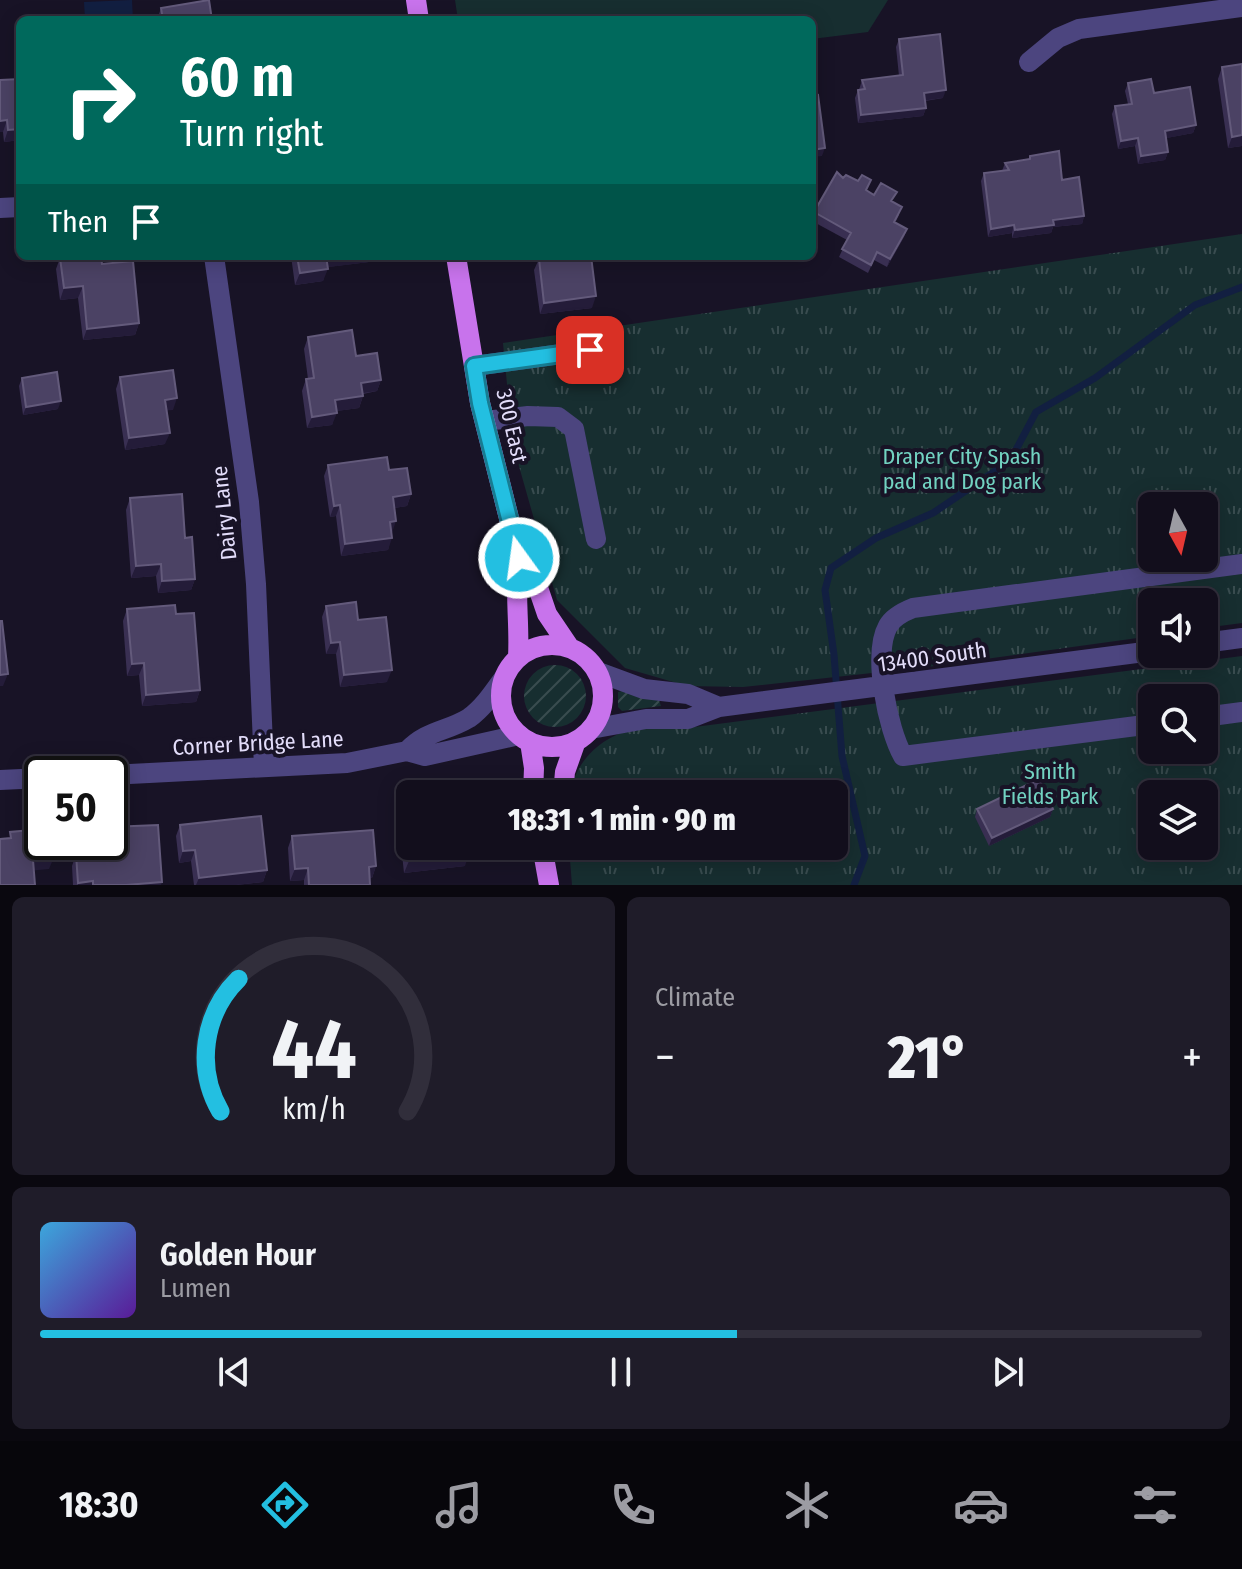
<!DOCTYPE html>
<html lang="en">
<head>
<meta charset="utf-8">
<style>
	body { margin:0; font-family:"Fira Sans Condensed",sans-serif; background:#1f1c29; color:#f1f3f6; height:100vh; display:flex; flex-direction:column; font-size:30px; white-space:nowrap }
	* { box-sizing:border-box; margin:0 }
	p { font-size:26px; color:#9c9ca3 }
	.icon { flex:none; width:44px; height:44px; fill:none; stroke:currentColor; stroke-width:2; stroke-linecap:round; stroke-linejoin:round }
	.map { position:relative; height:885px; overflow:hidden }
	.panel { display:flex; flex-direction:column; gap:12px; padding:12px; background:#0a080f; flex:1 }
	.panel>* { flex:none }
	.guide { position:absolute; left:16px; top:16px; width:800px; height:244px; border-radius:12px; box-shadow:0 4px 20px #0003,0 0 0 2px #312e3b; background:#00695c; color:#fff; overflow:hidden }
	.needle { width:52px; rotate:172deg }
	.fabs { position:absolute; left:1138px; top:492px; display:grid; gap:16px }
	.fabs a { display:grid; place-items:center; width:80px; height:80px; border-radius:12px; background:#120e1c; box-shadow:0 4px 20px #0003,0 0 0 2px #312e3b; font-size:40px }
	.speed { position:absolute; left:24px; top:756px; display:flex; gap:16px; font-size:40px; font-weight:700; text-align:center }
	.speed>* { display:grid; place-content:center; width:104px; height:104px; border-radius:50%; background:#120e1c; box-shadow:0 4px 20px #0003,0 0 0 2px #312e3b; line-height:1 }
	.speed .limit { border:4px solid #111; border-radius:12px; background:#fff; color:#111 }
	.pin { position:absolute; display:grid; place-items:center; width:68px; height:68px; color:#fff; margin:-34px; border-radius:16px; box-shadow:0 4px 12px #0006 }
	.me { position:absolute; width:88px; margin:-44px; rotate:346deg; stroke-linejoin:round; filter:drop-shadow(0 0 6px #0008) }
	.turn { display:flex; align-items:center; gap:28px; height:168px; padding:0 32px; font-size:36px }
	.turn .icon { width:104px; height:104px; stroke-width:2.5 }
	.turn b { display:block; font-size:56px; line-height:68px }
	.then { display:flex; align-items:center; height:76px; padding:0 32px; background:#0003; gap:16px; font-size:30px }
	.big { font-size:60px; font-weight:800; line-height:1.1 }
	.panel .tile { flex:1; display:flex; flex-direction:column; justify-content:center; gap:12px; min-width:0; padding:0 28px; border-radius:12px; background:#1f1c29 }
	.panel .dial { align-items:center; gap:0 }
	.dial svg { height:208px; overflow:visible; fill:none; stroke:#312e3b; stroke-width:7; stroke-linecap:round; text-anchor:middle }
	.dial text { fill:#f1f3f6; stroke:none }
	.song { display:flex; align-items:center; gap:24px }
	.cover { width:96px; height:96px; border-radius:12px; background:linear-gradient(135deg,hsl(200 70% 55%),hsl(270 70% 35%)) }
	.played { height:8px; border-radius:4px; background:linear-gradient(90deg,#23bfe1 60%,#312e3b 60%) }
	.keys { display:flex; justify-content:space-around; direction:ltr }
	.heat { display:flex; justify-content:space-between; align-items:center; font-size:44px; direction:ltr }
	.panel .tiles { flex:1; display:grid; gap:12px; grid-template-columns:1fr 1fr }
	.tile:last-child { grid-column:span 2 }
	.trip { position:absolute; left:396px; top:780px; width:452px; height:80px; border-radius:12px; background:#120e1c; box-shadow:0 4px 20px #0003,0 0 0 2px #312e3b; font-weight:800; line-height:80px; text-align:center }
	.menu { display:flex; height:128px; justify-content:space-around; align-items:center; background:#07060b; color:#9c9ca3 }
	.menu .icon { width:56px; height:56px }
	.menu .on { color:#23bfe1 }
	.menu b { font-size:36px; color:#f1f3f6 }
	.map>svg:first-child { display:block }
</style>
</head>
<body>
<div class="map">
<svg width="1242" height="885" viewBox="0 0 1242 885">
	<defs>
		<pattern id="park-tufts" width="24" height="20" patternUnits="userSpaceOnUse" patternTransform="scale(2)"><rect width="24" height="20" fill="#172e30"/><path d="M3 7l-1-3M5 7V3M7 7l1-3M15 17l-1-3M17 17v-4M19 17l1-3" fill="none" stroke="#394c4f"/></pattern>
		<pattern id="garden-furrows" width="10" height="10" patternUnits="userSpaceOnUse" patternTransform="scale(2)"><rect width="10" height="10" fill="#172e30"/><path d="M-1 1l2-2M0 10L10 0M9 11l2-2" fill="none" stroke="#394c4f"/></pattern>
	</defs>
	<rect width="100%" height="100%" fill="#181326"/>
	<path fill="#172e30" d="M 455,0 L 888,0 L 868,32 L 812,39 L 812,20 L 458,20 Z"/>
	<path fill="url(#park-tufts)" fill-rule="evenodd" d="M 1242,234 L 1242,623 L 1204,628 L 1204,602 L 1152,602 L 1152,636 L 927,667 L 743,687 L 687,686 L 625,668 L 557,600 L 513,445 L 503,343 ZM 1152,506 L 1204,506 L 1204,558 L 1152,558 Z
		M 1242,656 L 1242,885 L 572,885 L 569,846 L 834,846 L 834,794 L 571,794 C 574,759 607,732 641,728 C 656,726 672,728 687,728 ZM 1152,698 L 1204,698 L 1204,750 L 1152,750 ZM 1152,794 L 1204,794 L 1204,846 L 1152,846 Z"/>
	<path fill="url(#garden-furrows)" d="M524 696a31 31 0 1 1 62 0a31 31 0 1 1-62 0Z
		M 622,691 L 659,700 L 661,706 L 622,711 L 618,707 L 618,692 Z"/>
	<path fill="#121f41" d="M 132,0 L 133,20 L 85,20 L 84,2 Z"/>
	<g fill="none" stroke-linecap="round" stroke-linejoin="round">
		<path stroke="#121f41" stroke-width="7" d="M 854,885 L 865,856 L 842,756 L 834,655 L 825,590 L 831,568 L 876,538 L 933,513 L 1010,461 L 1036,412 L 1095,378 L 1195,305 L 1242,287"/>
		<path stroke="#4c457f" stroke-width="20" d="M 1029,62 L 1058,38 L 1079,29 L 1242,7
			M 0,208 L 20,207
			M 214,256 L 249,502 L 256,584 L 264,767
			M 474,366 L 590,350
			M 485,421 L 528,416 L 558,417 L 574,429 L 596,539
			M 1204,643 L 1242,638
			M 598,672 L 644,689 L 688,694 L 719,707
			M 1204,717 L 1242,712
			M 1152,724 L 903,756 C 888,730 872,654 888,626 C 893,617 903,612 913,608 L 1242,564
			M 591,729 L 646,719 L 688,719 L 719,707 L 1152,651
			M 407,751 C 427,730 446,732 469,718 C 483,708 493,693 503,679
			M 110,775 L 347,763 L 407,751 L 425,756 L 519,735
			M 0,780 L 42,778"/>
		<path stroke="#c873ec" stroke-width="20" d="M 416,0 L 419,20
			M 456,256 L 480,403 L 519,558 C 514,591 520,623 518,657
			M 519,558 L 533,573 L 547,614 L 570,648
			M501 696a51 51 0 1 1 102 0a51 51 0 1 1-102 0Z
			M 530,742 L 534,768 L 533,794
			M 563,794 L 565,772 L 576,741
			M 542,846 L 549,885"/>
	</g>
	<path fill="#392f52" d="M 161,8 L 212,20 L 157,20 Z
		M 899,39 L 943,98 L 925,101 L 926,108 L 923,116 L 858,123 L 855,98 L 858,90 L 859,90 L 862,80 L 899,76 L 896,47 Z
		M 1222,67 L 1242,146 L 1228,148 L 1218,79 Z
		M 20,79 L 20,140 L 4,142 L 3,132 L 0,132 L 0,80 Z
		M 1128,83 L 1154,93 L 1196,125 L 1193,133 L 1166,138 L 1168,152 L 1165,160 L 1138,164 L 1135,146 L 1118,149 L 1112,114 L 1115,106 L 1128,104 L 1125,91 Z
		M 1030,156 L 1062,180 L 1084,216 L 1082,224 L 1053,227 L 1051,233 L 1012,238 L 1012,233 L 988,237 L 981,181 L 984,173 L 1002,171 L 1005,163 L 1028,160 Z
		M 843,178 L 874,195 L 893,202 L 899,215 L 895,223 L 907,229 L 904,237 L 887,267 L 874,260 L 868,273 L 839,257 L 847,240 L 812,221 L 814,212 Z
		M 291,256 L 371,256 L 369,262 L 327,267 L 323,281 L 295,285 Z
		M 540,256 L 602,256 L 602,257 L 591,259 L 592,308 L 540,314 L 534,270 L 539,259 L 540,259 Z
		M 60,258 L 102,264 L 139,323 L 135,335 L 83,340 L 78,298 L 60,300 L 56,269 Z
		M 308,337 L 356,356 L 381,380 L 377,391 L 363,394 L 363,396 L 359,408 L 336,411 L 332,425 L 307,428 L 302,391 L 306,379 L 308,379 L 304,349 Z
		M 120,377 L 173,410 L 166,410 L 165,444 L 125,450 L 116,389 Z
		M 22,378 L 58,409 L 23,415 L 19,386 Z
		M 328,465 L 389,470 L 411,494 L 407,506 L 394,508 L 392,533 L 388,550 L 341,556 L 336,516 L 330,517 L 324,476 Z
		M 130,498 L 185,538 L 195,579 L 191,590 L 158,593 L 156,576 L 131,578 L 126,510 Z
		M 326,606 L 358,620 L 387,682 L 340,687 L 336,654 L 326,654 L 322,617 Z
		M 127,609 L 176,614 L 200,690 L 196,702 L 142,706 L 139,675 L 127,676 L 123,621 Z
		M 977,809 L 1053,809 L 1050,817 L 989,846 L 975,817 Z
		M 404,814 L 465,866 L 404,873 L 399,826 Z
		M 180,825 L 267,870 L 263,882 L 236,885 L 194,885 L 191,861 L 179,863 L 176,836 Z
		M 292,836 L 376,866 L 372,878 L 370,878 L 370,885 L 304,885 L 304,880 L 290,881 L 288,848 Z
		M 86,842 L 110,842 L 161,885 L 73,885 L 72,866 L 76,854 L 87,853 Z"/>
	<path fill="#241c39" d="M 946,90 L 943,98 L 921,101 L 924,93 Z
		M 926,108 L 923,116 L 858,123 L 861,115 Z
		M 7,120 L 3,132 L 0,132 L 0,121 Z
		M 1196,125 L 1193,133 L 1162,139 L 1165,131 Z
		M 20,129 L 20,140 L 4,142 L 8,130 Z
		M 1242,135 L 1242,146 L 1228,148 L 1232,137 Z
		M 1138,138 L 1135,146 L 1118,149 L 1121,141 Z
		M 825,148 L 822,156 L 812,157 L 812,150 Z
		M 1168,152 L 1165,160 L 1138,164 L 1141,156 Z
		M 1084,216 L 1082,224 L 1053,227 L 1051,233 L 1012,238 L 1015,230 L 1053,220 Z
		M 1014,225 L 1012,233 L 988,237 L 991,229 Z
		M 907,229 L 904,237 L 887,267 L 890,259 Z
		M 326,256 L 371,256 L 369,262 L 322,268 Z
		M 587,256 L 602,256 L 602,257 L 586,259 Z
		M 328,269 L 323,281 L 295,285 L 300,273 Z
		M 83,286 L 78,298 L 60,300 L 64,288 Z
		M 596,296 L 592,308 L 540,314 L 544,303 Z
		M 139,323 L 135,335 L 83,340 L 87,329 Z
		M 381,380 L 377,391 L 357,394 L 361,383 Z
		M 363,396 L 359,408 L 330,412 L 335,400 Z
		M 177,398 L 173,410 L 160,411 L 165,400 Z
		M 61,401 L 58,409 L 23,415 L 26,407 Z
		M 337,413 L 332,425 L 307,428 L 312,417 Z
		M 170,433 L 165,444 L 125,450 L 129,438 Z
		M 411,494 L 407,506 L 388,509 L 393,497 Z
		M 340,505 L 336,516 L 330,517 L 334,506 Z
		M 396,521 L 392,533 L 385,534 L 390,522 Z
		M 392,538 L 388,550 L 341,556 L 345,544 Z
		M 161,564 L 156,576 L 131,578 L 136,566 Z
		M 195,579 L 191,590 L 158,593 L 162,581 Z
		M 340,642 L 336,654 L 326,654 L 331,643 Z
		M 144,663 L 139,675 L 127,676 L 132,664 Z
		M 392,670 L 387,682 L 340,687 L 344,675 Z
		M 8,674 L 3,686 L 0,686 L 0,675 Z
		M 200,690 L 196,702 L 142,706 L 146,695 Z
		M 1053,809 L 1050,817 L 989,846 L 992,838 Z
		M 195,850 L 191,861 L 179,863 L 183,851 Z
		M 469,854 L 465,866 L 404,873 L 409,861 Z
		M 54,857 L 49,869 L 28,871 L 33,860 Z
		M 376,866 L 372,878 L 365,879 L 369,867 Z
		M 308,868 L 304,880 L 290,881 L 295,869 Z
		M 267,870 L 263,882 L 236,885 L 196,885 L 199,878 Z
		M 93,881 L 92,885 L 78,885 L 78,883 Z
		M 162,882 L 161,885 L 126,885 Z"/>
	<path fill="#4b4264" stroke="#635a7b" stroke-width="2" d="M 209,0 L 212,20 L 163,20 L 161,8 Z
		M 130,17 L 130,20 L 102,20 Z
		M 940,34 L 946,90 L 924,93 L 926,108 L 861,115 L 858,90 L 865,89 L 862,80 L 903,75 L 899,39 Z
		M 1242,64 L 1242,135 L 1232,137 L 1222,67 Z
		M 20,79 L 20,129 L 8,130 L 7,120 L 0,121 L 0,80 Z
		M 1151,79 L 1154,93 L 1190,87 L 1196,125 L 1165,131 L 1168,152 L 1141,156 L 1138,138 L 1121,141 L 1115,106 L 1132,104 L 1128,83 Z
		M 818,95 L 825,148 L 812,150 L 812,96 Z
		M 1059,151 L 1062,180 L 1079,177 L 1084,216 L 1053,220 L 1054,225 L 1015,230 L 1014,225 L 991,229 L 984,173 L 1009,170 L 1005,163 L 1030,159 L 1030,156 Z
		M 837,172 L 843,178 L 846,175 L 858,181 L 862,175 L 871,180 L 866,190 L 874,195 L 881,183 L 897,192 L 891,201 L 902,207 L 894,222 L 907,229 L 890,259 L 877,252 L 871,265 L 842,249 L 851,233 L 814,212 Z
		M 75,256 L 101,256 L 102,264 L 133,261 L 139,323 L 87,329 L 83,286 L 64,288 L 60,258 Z
		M 297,256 L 330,256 L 326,256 L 328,269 L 300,273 Z
		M 546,256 L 591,256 L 596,296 L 544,303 L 539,259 L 546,258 Z
		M 352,330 L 356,356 L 377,353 L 381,380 L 361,383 L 363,396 L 335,400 L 337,413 L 312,417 L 306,379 L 314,378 L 308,337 Z
		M 173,370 L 177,398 L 165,400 L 170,433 L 129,438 L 120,377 Z
		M 57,372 L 61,401 L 26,407 L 22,378 Z
		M 387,457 L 389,470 L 407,468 L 411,494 L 393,497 L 396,521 L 390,522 L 392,538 L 345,544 L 340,505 L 334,506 L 328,465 Z
		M 182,494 L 185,538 L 192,537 L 195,579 L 162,581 L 161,564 L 136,566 L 130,498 Z
		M 356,602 L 358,620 L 386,617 L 392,670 L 344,675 L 340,642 L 331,643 L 326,606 Z
		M 175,605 L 176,614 L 194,613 L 200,690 L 146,695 L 144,663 L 132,664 L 127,609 Z
		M 0,621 L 2,621 L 8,674 L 0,675 Z
		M 1039,779 L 1053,809 L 992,838 L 977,809 Z
		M 410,813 L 410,846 L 468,846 L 469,854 L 409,861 L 404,814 Z
		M 261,816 L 267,870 L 199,878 L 195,850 L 183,851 L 180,825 Z
		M 158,825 L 162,882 L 126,885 L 93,885 L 93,881 L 78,883 L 76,854 L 93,852 L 92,842 L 110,842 L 110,827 Z
		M 42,829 L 42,842 L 52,842 L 54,857 L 33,860 L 35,885 L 0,885 L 0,839 L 11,838 L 10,832 Z
		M 373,830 L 376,866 L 369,867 L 370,885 L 309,885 L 308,868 L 295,869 L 292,836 Z"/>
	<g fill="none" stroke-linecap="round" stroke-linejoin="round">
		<defs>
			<path id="route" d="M 519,558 L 480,403 L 474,366 L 590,350"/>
		</defs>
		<use href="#route" stroke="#177c92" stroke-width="20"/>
		<use href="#route" stroke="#23bfe1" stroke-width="14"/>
	</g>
	<g text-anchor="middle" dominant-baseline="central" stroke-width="8" stroke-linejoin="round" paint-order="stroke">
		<g font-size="22" fill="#e3ddfa" stroke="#181326">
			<text transform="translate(512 426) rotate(77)">300 East</text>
			<text transform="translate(224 513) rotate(-96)">Dairy Lane</text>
			<text transform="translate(932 657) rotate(-8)">13400 South</text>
			<text transform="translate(258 743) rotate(-3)">Corner Bridge Lane</text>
		</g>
		<g font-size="22" fill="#72d2c1" stroke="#181326">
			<text x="962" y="456">Draper City Spash<tspan x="962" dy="25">pad and Dog park</tspan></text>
			<text x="1050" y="771">Smith<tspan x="1050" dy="25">Fields Park</tspan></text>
		</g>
	</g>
</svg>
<div class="fabs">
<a><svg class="needle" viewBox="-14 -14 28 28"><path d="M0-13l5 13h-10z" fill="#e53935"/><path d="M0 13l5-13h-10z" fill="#9c9ca3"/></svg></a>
<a><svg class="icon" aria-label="sound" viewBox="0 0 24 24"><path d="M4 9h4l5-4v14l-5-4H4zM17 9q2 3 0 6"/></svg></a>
<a><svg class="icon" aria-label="search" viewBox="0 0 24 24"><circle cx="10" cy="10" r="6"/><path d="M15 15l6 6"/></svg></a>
<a><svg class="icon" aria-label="layers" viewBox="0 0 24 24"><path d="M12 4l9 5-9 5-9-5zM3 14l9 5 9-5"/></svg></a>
</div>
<div class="speed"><div class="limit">50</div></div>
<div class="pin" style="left:590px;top:350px;background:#d93025"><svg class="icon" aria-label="arrive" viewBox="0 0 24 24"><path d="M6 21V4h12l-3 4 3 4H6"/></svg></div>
<svg class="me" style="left:519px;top:558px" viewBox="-20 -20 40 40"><circle r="17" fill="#23bfe1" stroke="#fff" stroke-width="3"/><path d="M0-11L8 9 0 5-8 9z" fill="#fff"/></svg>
<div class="trip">18:31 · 1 min · 90 m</div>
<div class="guide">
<div class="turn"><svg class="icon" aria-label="right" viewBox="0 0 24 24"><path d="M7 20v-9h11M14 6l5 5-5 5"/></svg><div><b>60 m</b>Turn right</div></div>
<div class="then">Then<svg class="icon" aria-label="arrive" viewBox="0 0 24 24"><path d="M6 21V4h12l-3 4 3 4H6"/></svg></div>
</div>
</div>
<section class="panel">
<div class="tiles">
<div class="tile dial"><svg viewBox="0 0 100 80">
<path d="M14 69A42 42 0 1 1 86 69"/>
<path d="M14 69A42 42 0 0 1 21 18" stroke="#23bfe1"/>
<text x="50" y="56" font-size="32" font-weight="700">44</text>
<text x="50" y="72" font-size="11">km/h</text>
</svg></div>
<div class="tile"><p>Climate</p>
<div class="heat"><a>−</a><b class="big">21°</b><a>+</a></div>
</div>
<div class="tile">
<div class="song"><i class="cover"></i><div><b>Golden Hour</b><p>Lumen</p></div></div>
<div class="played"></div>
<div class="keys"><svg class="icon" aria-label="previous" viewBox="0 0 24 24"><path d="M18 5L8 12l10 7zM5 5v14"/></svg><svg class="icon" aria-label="pause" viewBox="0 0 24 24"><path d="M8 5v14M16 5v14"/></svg><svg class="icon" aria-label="next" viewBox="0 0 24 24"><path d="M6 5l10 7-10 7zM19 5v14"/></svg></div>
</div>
</div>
</section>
<nav class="menu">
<b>18:30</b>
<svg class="icon on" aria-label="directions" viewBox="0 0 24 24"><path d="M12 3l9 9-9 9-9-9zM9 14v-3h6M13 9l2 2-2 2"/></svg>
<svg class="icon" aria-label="music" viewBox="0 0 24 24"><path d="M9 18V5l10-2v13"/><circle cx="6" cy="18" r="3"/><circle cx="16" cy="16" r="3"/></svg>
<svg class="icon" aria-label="phone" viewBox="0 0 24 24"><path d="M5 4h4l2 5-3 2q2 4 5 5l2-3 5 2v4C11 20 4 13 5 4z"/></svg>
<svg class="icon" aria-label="climate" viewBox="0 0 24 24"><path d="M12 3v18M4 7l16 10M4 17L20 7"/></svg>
<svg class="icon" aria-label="car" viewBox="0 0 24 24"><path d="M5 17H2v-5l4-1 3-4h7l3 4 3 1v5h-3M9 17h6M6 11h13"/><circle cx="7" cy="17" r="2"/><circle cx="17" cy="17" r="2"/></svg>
<svg class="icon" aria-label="filters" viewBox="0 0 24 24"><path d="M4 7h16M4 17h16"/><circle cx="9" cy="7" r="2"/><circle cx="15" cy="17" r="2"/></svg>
</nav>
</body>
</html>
